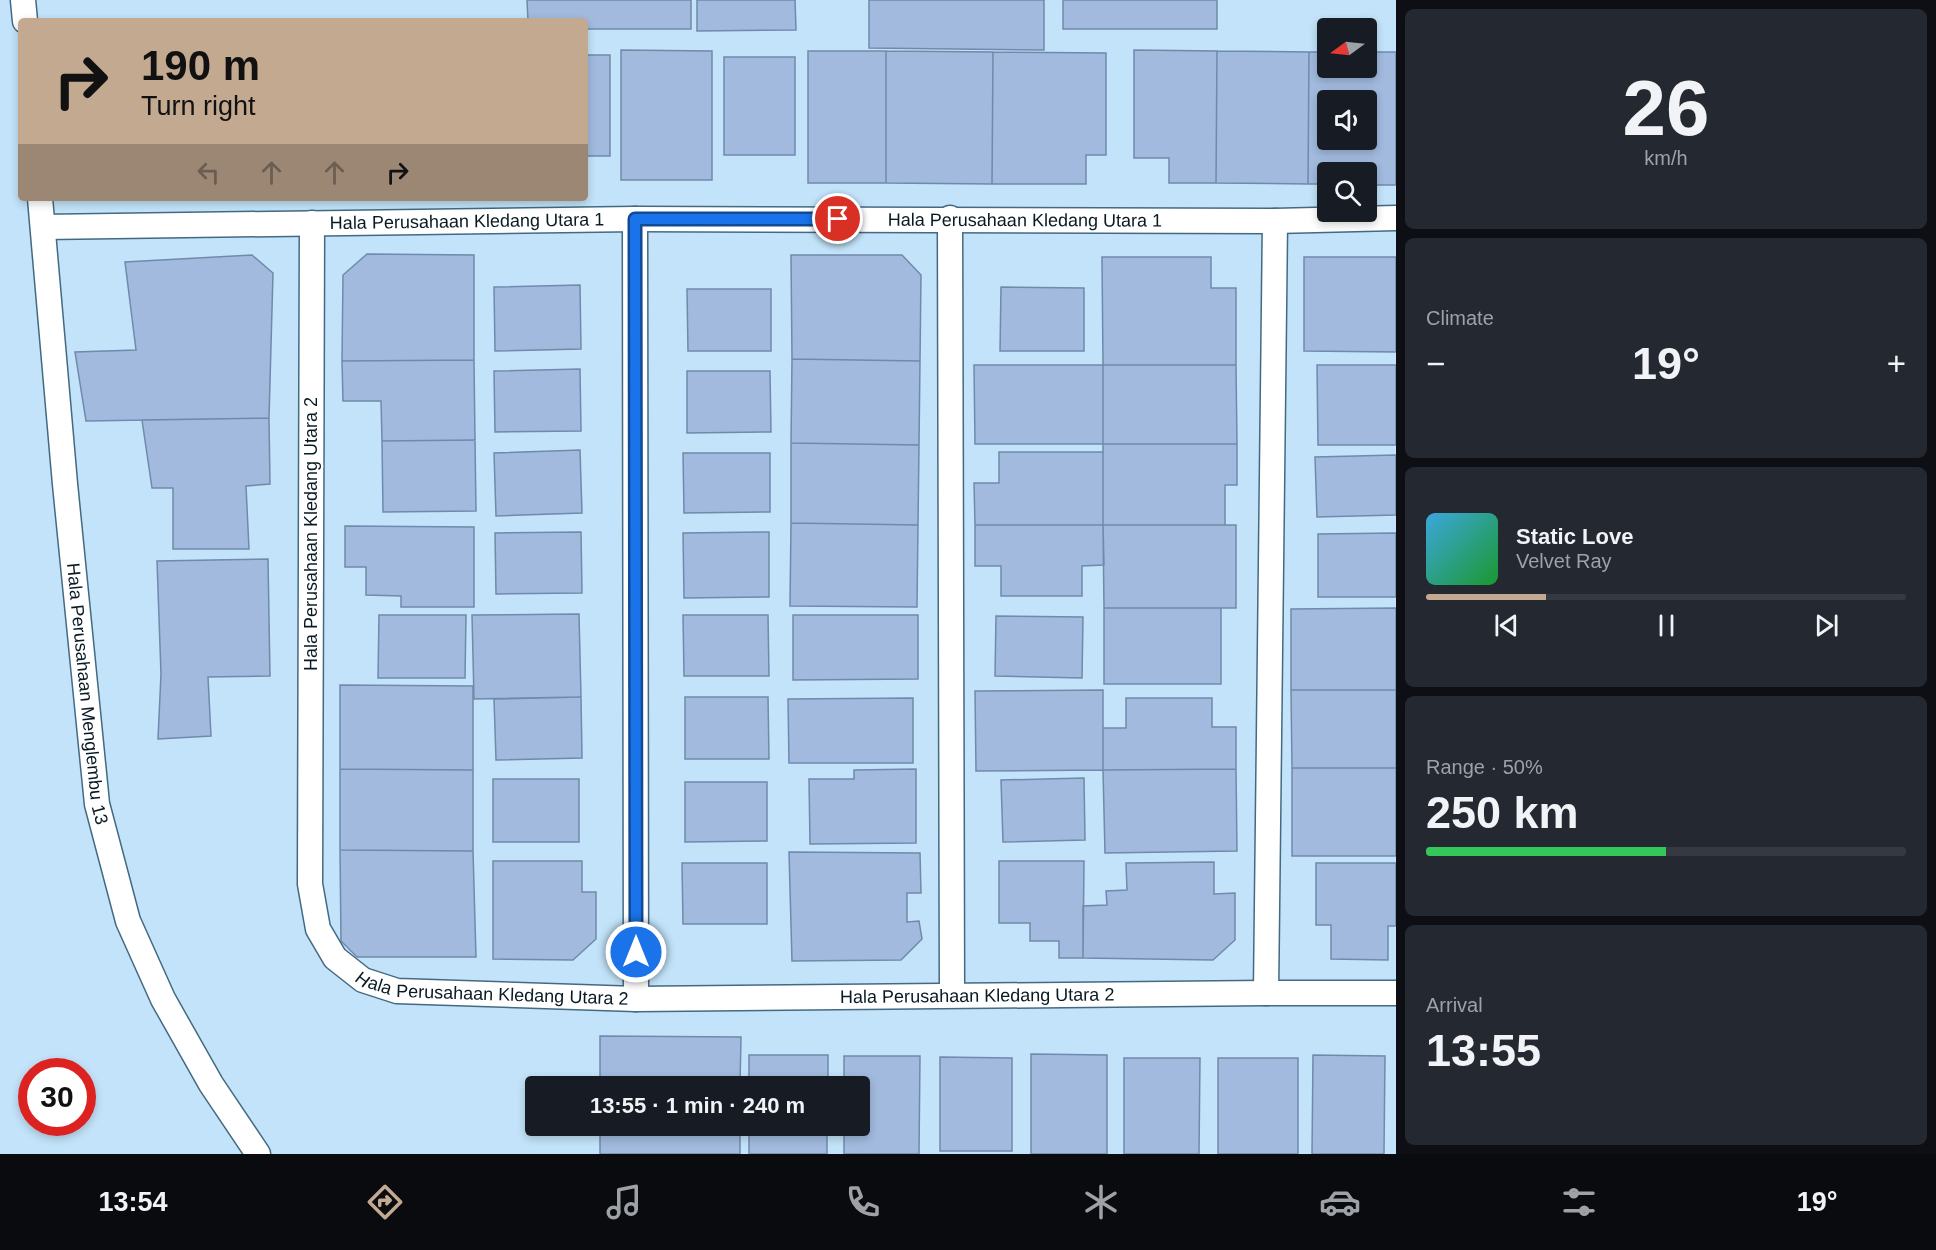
<!DOCTYPE html>
<html lang="en">
<head>
<meta charset="utf-8">
<style>
	body { margin:0; font-family:Helvetica,sans-serif; background:#242831; color:#f1f3f6; height:100vh; display:flex; flex-direction:column; font-size:22px; white-space:nowrap }
	* { box-sizing:border-box; margin:0 }
	p { font-size:20px; color:#9ea1a6 }
	.icon { flex:none; width:33px; height:33px; fill:none; stroke:currentColor; stroke-width:2; stroke-linecap:round; stroke-linejoin:round }
	.map { position:relative; flex:1; overflow:hidden }
	.details { display:flex; flex-direction:column; gap:9px; padding:9px; background:#0d0f14; width:540px }
	.details>* { flex:none }
	.top-card { position:absolute; left:18px; top:18px; width:570px; height:183px; border-radius:6px; box-shadow:0 3px 9px #0003; background:#c4a991; color:#111; overflow:hidden }
	.needle { width:39px; rotate:255deg }
	.buttons { position:absolute; left:1317px; top:18px; display:grid; gap:12px }
	.buttons a { display:grid; place-items:center; width:60px; height:60px; border-radius:6px; background:#171b24; box-shadow:0 3px 9px #0003; font-size:30px }
	.speed { position:absolute; left:18px; top:1058px; display:flex; gap:12px; font-size:30px; font-weight:700; text-align:center }
	.speed>* { display:grid; place-content:center; width:78px; height:78px; border-radius:50%; background:#171b24; box-shadow:0 3px 9px #0003; line-height:1 }
	.speed .limit { border:9px solid #d22; background:#fff; color:#111 }
	.pin { position:absolute; display:grid; place-items:center; width:51px; height:51px; color:#fff; margin:-26px; border:3px solid #fff; border-radius:50%; box-shadow:0 2px 6px #0007 }
	.me { position:absolute; width:66px; margin:-33px; rotate:0deg; stroke-linejoin:round; filter:drop-shadow(0 0 4px #0008) }
	.turn { display:flex; align-items:center; gap:21px; height:126px; padding:0 24px; font-size:27px }
	.turn .icon { width:78px; height:78px; stroke-width:2.5 }
	.turn b { display:block; font-size:42px; line-height:51px }
	.lanes { display:flex; align-items:center; height:57px; padding:0 24px; background:#0003; justify-content:center; gap:30px; direction:ltr }
	.lanes .off { opacity:.35 }
	.big { font-size:45px; font-weight:700; line-height:1.1 }
	.details .widget { flex:1; display:flex; flex-direction:column; justify-content:center; gap:9px; min-width:0; padding:0 21px; border-radius:9px; background:#242831 }
	.details .dial { align-items:center; gap:0 }
	.dial b { font-size:78px; line-height:1 }
	.song { display:flex; align-items:center; gap:18px }
	.cover { width:72px; height:72px; border-radius:9px; background:linear-gradient(135deg,hsl(200 70% 55%),hsl(130 70% 35%)) }
	.played { height:6px; border-radius:3px; background:linear-gradient(90deg,#c4a991 25%,#363941 25%) }
	.keys { display:flex; justify-content:space-around; direction:ltr }
	.heat { display:flex; justify-content:space-between; align-items:center; font-size:33px; direction:ltr }
	.charge { height:9px; border-radius:4px; background:linear-gradient(90deg,#34c759 50%,#363941 0) }
	.trip { position:absolute; left:525px; top:1076px; width:345px; height:60px; border-radius:6px; background:#171b24; box-shadow:0 3px 9px #0003; font-weight:700; line-height:60px; text-align:center }
	.menu { display:flex; height:96px; justify-content:space-around; align-items:center; background:#090b0e; color:#9ea1a6 }
	.menu .icon { width:42px; height:42px }
	.menu .on { color:#c4a991 }
	.menu b { font-size:27px; color:#f1f3f6 }
	main { display:flex; flex:1; min-height:0 }
	.map>svg:first-child { display:block }
</style>
</head>
<body>
<main>
<div class="map">
<svg width="1396" height="1154" viewBox="0 0 1396 1154">
	<rect width="100%" height="100%" fill="#c2e3f9"/>
	<path fill="#a1bade" stroke="#7189ab" stroke-width="1.5" fill-rule="evenodd" d="M 527,0 L 691,0 L 691,29 L 585,29 L 585,21 L 528,21 Z
		M 697,0 L 795,0 L 796,30 L 697,31 Z
		M 869,0 L 1044,0 L 1044,50 L 869,48 Z
		M 1063,0 L 1217,0 L 1217,29 L 1063,29 Z
		M 621,50 L 712,51 L 712,180 L 621,180 Z
		M 1134,50 L 1217,51 L 1216,183 L 1169,183 L 1169,158 L 1134,158 Z
		M 808,51 L 886,51 L 886,183 L 808,183 Z
		M 886,51 L 993,52 L 992,184 L 886,183 Z
		M 1217,51 L 1309,52 L 1308,184 L 1216,183 Z
		M 993,52 L 1106,53 L 1106,155 L 1086,155 L 1086,184 L 992,184 Z
		M 1309,52 L 1328,52 L 1328,68 L 1366,68 L 1366,52 L 1396,52 L 1396,185 L 1366,185 L 1366,172 L 1328,172 L 1328,184 L 1308,184 ZM 1328,100 L 1366,100 L 1366,140 L 1328,140 Z
		M 585,55 L 610,55 L 610,156 L 585,156 Z
		M 724,57 L 795,57 L 795,155 L 724,155 Z
		M 367,254 L 474,255 L 474,360 L 342,361 L 343,275 Z
		M 252,255 L 273,273 L 269,418 L 86,421 L 75,352 L 136,350 L 125,262 Z
		M 791,255 L 902,255 L 921,275 L 920,361 L 792,359 Z
		M 1102,257 L 1211,257 L 1211,288 L 1236,288 L 1236,365 L 1103,365 Z
		M 1304,257 L 1396,257 L 1396,352 L 1304,351 Z
		M 580,285 L 581,349 L 495,351 L 494,287 Z
		M 1001,287 L 1084,288 L 1084,351 L 1000,351 Z
		M 687,289 L 771,289 L 771,351 L 688,351 Z
		M 792,359 L 920,361 L 919,445 L 791,443 Z
		M 474,360 L 475,440 L 382,441 L 381,401 L 343,401 L 342,361 Z
		M 974,365 L 1103,365 L 1103,444 L 975,444 Z
		M 1103,365 L 1236,365 L 1237,444 L 1103,444 Z
		M 1317,365 L 1396,365 L 1396,445 L 1318,445 Z
		M 580,369 L 581,431 L 495,432 L 494,371 Z
		M 687,371 L 770,371 L 771,432 L 687,433 Z
		M 269,418 L 270,484 L 246,486 L 249,549 L 173,549 L 173,488 L 152,488 L 142,420 Z
		M 475,440 L 476,511 L 383,512 L 382,441 Z
		M 791,443 L 919,445 L 918,525 L 791,523 Z
		M 1103,444 L 1237,444 L 1237,485 L 1225,485 L 1225,525 L 1103,525 Z
		M 580,450 L 582,513 L 496,516 L 494,453 Z
		M 999,452 L 1103,452 L 1103,525 L 975,525 L 974,483 L 999,483 Z
		M 683,453 L 770,453 L 770,512 L 684,513 Z
		M 1396,455 L 1396,515 L 1317,517 L 1315,457 Z
		M 791,523 L 918,525 L 917,607 L 790,606 Z
		M 975,525 L 1103,525 L 1104,565 L 1082,566 L 1082,596 L 1001,596 L 1001,566 L 975,566 Z
		M 1103,525 L 1236,525 L 1236,608 L 1104,608 Z
		M 345,526 L 474,527 L 474,607 L 401,607 L 401,596 L 366,595 L 366,567 L 345,567 Z
		M 581,532 L 582,593 L 496,594 L 495,533 Z
		M 769,532 L 769,597 L 684,598 L 683,533 Z
		M 1396,533 L 1396,597 L 1318,597 L 1318,534 Z
		M 268,559 L 270,676 L 208,677 L 211,736 L 158,739 L 161,674 L 157,561 Z
		M 1104,608 L 1221,608 L 1221,684 L 1104,684 Z
		M 1396,608 L 1396,690 L 1291,690 L 1291,609 Z
		M 579,614 L 581,697 L 474,699 L 472,615 Z
		M 379,615 L 466,615 L 465,678 L 378,678 Z
		M 683,615 L 768,615 L 769,676 L 684,676 Z
		M 793,615 L 918,615 L 918,679 L 793,680 Z
		M 996,616 L 1083,617 L 1082,678 L 995,676 Z
		M 340,685 L 473,686 L 473,770 L 340,769 Z
		M 1103,690 L 1103,770 L 976,771 L 975,691 Z
		M 1291,690 L 1396,690 L 1396,768 L 1292,768 Z
		M 581,697 L 582,758 L 496,760 L 494,699 Z
		M 685,697 L 768,697 L 769,759 L 685,759 Z
		M 913,698 L 913,763 L 789,763 L 788,699 Z
		M 1126,698 L 1212,698 L 1212,727 L 1236,727 L 1236,769 L 1103,770 L 1103,728 L 1126,728 Z
		M 1292,768 L 1396,768 L 1396,856 L 1292,856 Z
		M 340,769 L 473,770 L 473,851 L 340,850 Z
		M 916,769 L 916,843 L 810,844 L 809,779 L 854,779 L 854,770 Z
		M 1236,769 L 1237,851 L 1105,853 L 1103,770 Z
		M 1084,778 L 1085,840 L 1003,842 L 1001,780 Z
		M 493,779 L 579,779 L 579,842 L 493,842 Z
		M 685,782 L 767,782 L 767,841 L 685,842 Z
		M 340,850 L 473,851 L 476,957 L 357,957 L 341,941 Z
		M 789,852 L 920,853 L 921,893 L 907,893 L 907,922 L 919,921 L 922,939 L 901,960 L 792,961 Z
		M 493,861 L 582,861 L 582,892 L 596,892 L 596,939 L 573,960 L 493,959 Z
		M 999,861 L 1084,861 L 1083,958 L 1059,958 L 1059,941 L 1030,941 L 1030,923 L 999,923 Z
		M 1214,862 L 1214,894 L 1235,893 L 1235,940 L 1213,960 L 1083,958 L 1083,906 L 1107,905 L 1106,891 L 1127,890 L 1126,863 Z
		M 682,863 L 767,863 L 767,924 L 683,924 Z
		M 1316,863 L 1396,863 L 1396,926 L 1388,926 L 1388,960 L 1331,959 L 1331,925 L 1316,925 Z
		M 600,1036 L 741,1037 L 740,1086 L 600,1086 Z
		M 1031,1054 L 1107,1055 L 1107,1154 L 1031,1154 Z
		M 749,1055 L 828,1055 L 828,1086 L 749,1086 Z
		M 1313,1055 L 1385,1056 L 1384,1154 L 1312,1154 Z
		M 844,1056 L 920,1056 L 919,1154 L 844,1154 L 844,1125 L 860,1125 L 860,1086 L 844,1086 Z
		M 940,1057 L 1012,1058 L 1012,1151 L 940,1151 Z
		M 1124,1058 L 1200,1058 L 1199,1154 L 1124,1154 Z
		M 1218,1058 L 1298,1058 L 1298,1154 L 1218,1154 Z
		M 600,1125 L 740,1125 L 740,1154 L 600,1154 Z
		M 749,1125 L 827,1125 L 827,1154 L 749,1154 Z"/>
	<g fill="none" stroke-linecap="round" stroke-linejoin="round">
		<defs>
			<g id="minor">
				<path d="M 23,0 L 25,21"/>
				<path id="s1" d="M 40,198 L 65,484 L 97,804 L 128,921 L 163,999 L 211,1084 L 258,1154"/>
				<path d="M 950,218 L 952,995"/>
				<path d="M 635,219 L 636,999"/>
				<path id="s2" d="M 312,223 L 310,884 L 318,929 L 335,958 L 363,980 L 397,991 L 636,999 L 1266,993 L 1396,993"/>
				<path id="s3" d="M 43,227 L 635,219 L 1275,221 L 1396,218"/>
				<path d="M 1266,993 L 1275,221"/>
			</g>
		</defs>
		<use href="#minor" stroke="#436a82" stroke-width="27"/>
		<use href="#minor" stroke="#fff" stroke-width="24"/>
	</g>
	<g fill="none" stroke-linecap="round" stroke-linejoin="round">
		<defs>
			<path id="route" d="M 636,952 L 635,219 L 838,219"/>
		</defs>
		<use href="#route" stroke="#114b97" stroke-width="15"/>
		<use href="#route" stroke="#1a73e8" stroke-width="10"/>
	</g>
	<g text-anchor="middle" dominant-baseline="central" stroke-width="4.5" stroke-linejoin="round" paint-order="stroke">
		<g font-size="18" fill="#091a23" stroke="#fff">
			<text stroke="none"><textPath href="#s3" startOffset="982">Hala Perusahaan Kledang Utara 1</textPath></text>
			<text stroke="none"><textPath href="#s3" startOffset="424">Hala Perusahaan Kledang Utara 1</textPath></text>
			<text transform="translate(311 534) rotate(-90)">Hala Perusahaan Kledang Utara 2</text>
			<text stroke="none"><textPath href="#s1" startOffset="498">Hala Perusahaan Menglembu 13</textPath></text>
			<text stroke="none"><textPath href="#s2" startOffset="906">Hala Perusahaan Kledang Utara 2</textPath></text>
			<text stroke="none"><textPath href="#s2" startOffset="1392">Hala Perusahaan Kledang Utara 2</textPath></text>
		</g>
	</g>
</svg>
<div class="buttons">
<a><svg class="needle" viewBox="-14 -14 28 28"><path d="M0-13l5 13h-10z" fill="#e53935"/><path d="M0 13l5-13h-10z" fill="#9ea1a6"/></svg></a>
<a><svg class="icon" aria-label="sound" viewBox="0 0 24 24"><path d="M4 9h4l5-4v14l-5-4H4zM17 9q2 3 0 6"/></svg></a>
<a><svg class="icon" aria-label="search" viewBox="0 0 24 24"><circle cx="10" cy="10" r="6"/><path d="M15 15l6 6"/></svg></a>
</div>
<div class="speed"><div class="limit">30</div></div>
<div class="pin" style="left:838px;top:219px;background:#d93025"><svg class="icon" aria-label="arrive" viewBox="0 0 24 24"><path d="M6 21V4h12l-3 4 3 4H6"/></svg></div>
<svg class="me" style="left:636px;top:952px" viewBox="-20 -20 40 40"><circle r="17" fill="#1a73e8" stroke="#fff" stroke-width="3"/><path d="M0-11L8 9 0 5-8 9z" fill="#fff"/></svg>
<div class="trip">13:55 · 1 min · 240 m</div>
<div class="top-card">
<div class="turn"><svg class="icon" aria-label="right" viewBox="0 0 24 24"><path d="M7 20v-9h11M14 6l5 5-5 5"/></svg><div><b>190 m</b>Turn right</div></div>
<div class="lanes"><svg class="icon off" aria-label="left" viewBox="0 0 24 24"><path d="M17 20v-9H6M10 6l-5 5 5 5"/></svg><svg class="icon off" aria-label="ahead" viewBox="0 0 24 24"><path d="M12 20V5M6 11l6-6 6 6"/></svg><svg class="icon off" aria-label="ahead" viewBox="0 0 24 24"><path d="M12 20V5M6 11l6-6 6 6"/></svg><svg class="icon" aria-label="right" viewBox="0 0 24 24"><path d="M7 20v-9h11M14 6l5 5-5 5"/></svg></div>
</div>
</div>
<section class="details">
<div class="widget dial"><b>26</b><p>km/h</p></div>
<div class="widget"><p>Climate</p>
<div class="heat"><a>−</a><b class="big">19°</b><a>+</a></div>
</div>
<div class="widget">
<div class="song"><i class="cover"></i><div><b>Static Love</b><p>Velvet Ray</p></div></div>
<div class="played"></div>
<div class="keys"><svg class="icon" aria-label="previous" viewBox="0 0 24 24"><path d="M18 5L8 12l10 7zM5 5v14"/></svg><svg class="icon" aria-label="pause" viewBox="0 0 24 24"><path d="M8 5v14M16 5v14"/></svg><svg class="icon" aria-label="next" viewBox="0 0 24 24"><path d="M6 5l10 7-10 7zM19 5v14"/></svg></div>
</div>
<div class="widget"><p>Range · 50%</p><b class="big">250 km</b><div class="charge"></div></div>
<div class="widget"><p>Arrival</p><b class="big">13:55</b></div>
</section>
</main>
<nav class="menu">
<b>13:54</b>
<svg class="icon on" aria-label="directions" viewBox="0 0 24 24"><path d="M12 3l9 9-9 9-9-9zM9 14v-3h6M13 9l2 2-2 2"/></svg>
<svg class="icon" aria-label="music" viewBox="0 0 24 24"><path d="M9 18V5l10-2v13"/><circle cx="6" cy="18" r="3"/><circle cx="16" cy="16" r="3"/></svg>
<svg class="icon" aria-label="phone" viewBox="0 0 24 24"><path d="M5 4h4l2 5-3 2q2 4 5 5l2-3 5 2v4C11 20 4 13 5 4z"/></svg>
<svg class="icon" aria-label="climate" viewBox="0 0 24 24"><path d="M12 3v18M4 7l16 10M4 17L20 7"/></svg>
<svg class="icon" aria-label="car" viewBox="0 0 24 24"><path d="M5 17H2v-5l4-1 3-4h7l3 4 3 1v5h-3M9 17h6M6 11h13"/><circle cx="7" cy="17" r="2"/><circle cx="17" cy="17" r="2"/></svg>
<svg class="icon" aria-label="filters" viewBox="0 0 24 24"><path d="M4 7h16M4 17h16"/><circle cx="9" cy="7" r="2"/><circle cx="15" cy="17" r="2"/></svg>
<b>19°</b>
</nav>
</body>
</html>
